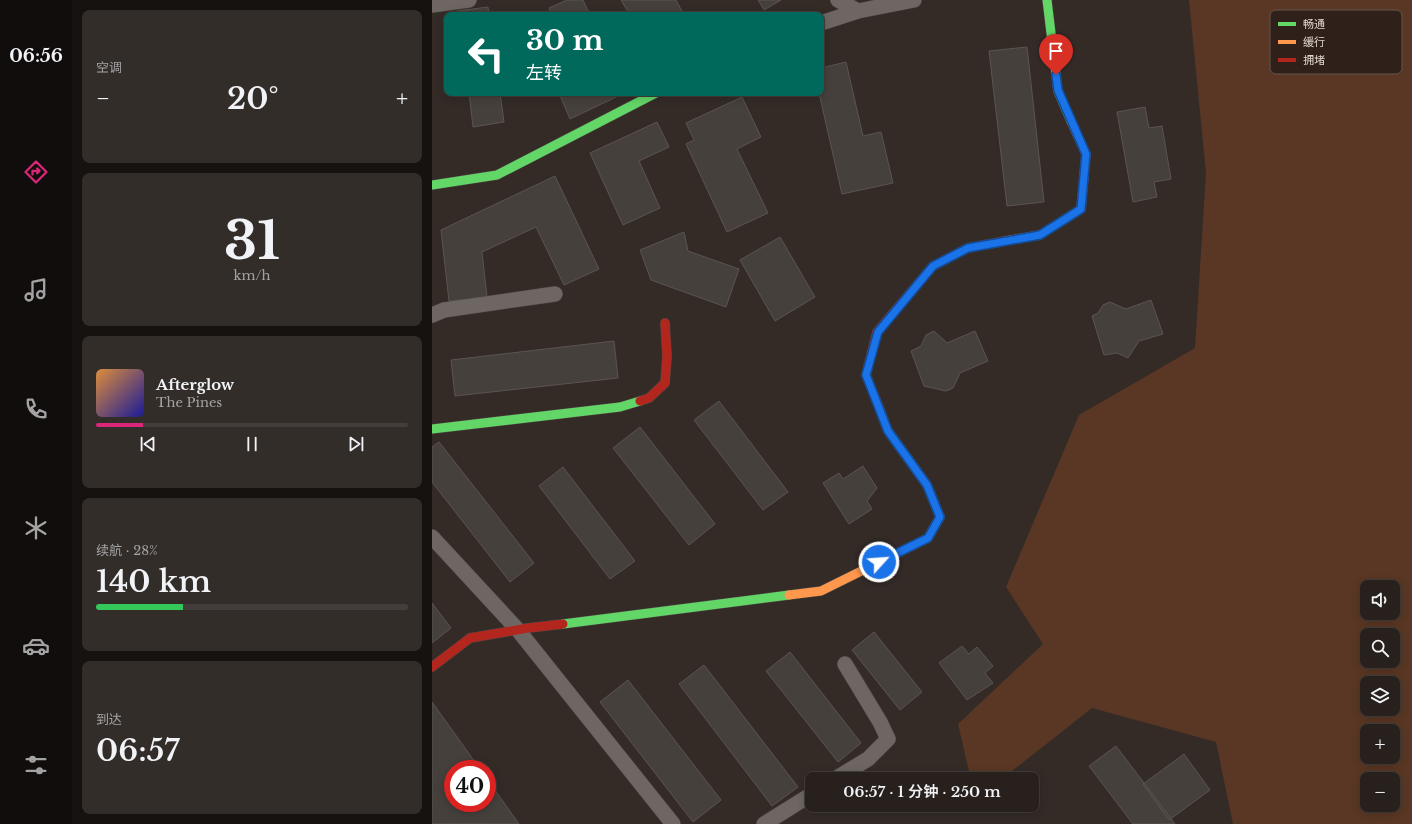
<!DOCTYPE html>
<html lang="zh">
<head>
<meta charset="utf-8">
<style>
	body { margin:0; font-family:"Libre Baskerville","Noto Sans SC",serif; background:#332d2a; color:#f1f3f6; height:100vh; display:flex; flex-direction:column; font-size:15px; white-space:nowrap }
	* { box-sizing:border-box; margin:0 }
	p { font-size:13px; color:#a4a3a4 }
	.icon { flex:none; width:22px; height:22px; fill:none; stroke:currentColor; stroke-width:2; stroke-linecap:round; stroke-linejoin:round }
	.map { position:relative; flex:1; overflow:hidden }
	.drawer { display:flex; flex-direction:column; gap:10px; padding:10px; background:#151210; width:360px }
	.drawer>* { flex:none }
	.guide { position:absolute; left:12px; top:12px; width:380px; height:84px; border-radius:8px; box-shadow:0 2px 10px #0003,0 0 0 1px #433e3b; background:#00695c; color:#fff; overflow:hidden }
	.controls { position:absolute; left:928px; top:580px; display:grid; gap:8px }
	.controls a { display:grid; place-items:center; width:40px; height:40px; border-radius:8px; background:#27201d; box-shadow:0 2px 10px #0003,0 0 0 1px #433e3b; font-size:20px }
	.speed { position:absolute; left:12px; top:760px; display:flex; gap:8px; font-size:20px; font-weight:700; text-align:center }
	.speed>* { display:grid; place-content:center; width:52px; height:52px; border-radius:50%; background:#27201d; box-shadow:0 2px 10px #0003,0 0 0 1px #433e3b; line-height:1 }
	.speed .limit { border:6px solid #d22; background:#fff; color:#111 }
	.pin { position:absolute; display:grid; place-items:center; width:34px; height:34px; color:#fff; margin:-41px -17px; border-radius:50% 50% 50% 0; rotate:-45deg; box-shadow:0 0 4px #0007 }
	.pin .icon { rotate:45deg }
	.me { position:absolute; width:44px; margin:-22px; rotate:64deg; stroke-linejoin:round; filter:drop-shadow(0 0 3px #0008) }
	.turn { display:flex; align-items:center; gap:14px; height:84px; padding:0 16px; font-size:18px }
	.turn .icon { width:52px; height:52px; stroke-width:2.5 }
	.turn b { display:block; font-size:28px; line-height:34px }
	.big { font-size:30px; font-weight:600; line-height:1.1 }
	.drawer .tile { flex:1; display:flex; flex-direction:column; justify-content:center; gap:6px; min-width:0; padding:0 14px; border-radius:8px; background:#332d2a }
	.drawer .dial { align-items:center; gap:0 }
	.dial b { font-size:52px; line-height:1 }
	.song { display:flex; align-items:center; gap:12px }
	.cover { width:48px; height:48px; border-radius:6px; background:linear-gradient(135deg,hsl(30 70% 55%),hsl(240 70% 35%)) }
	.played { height:4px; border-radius:2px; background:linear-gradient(90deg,#db2777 15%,#433e3b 15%) }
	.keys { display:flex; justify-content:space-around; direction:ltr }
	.heat { display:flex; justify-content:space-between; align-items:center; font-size:22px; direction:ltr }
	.charge { height:6px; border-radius:3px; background:linear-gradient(90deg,#34c759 28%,#433e3b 0) }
	.trip { position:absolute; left:373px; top:772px; width:234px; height:40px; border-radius:8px; background:#27201d; box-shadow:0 2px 10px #0003,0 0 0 1px #433e3b; font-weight:600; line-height:40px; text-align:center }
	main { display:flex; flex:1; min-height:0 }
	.menu { display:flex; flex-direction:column; width:72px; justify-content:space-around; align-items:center; background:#100d0c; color:#a4a3a4 }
	.menu .icon { width:28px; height:28px }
	.menu .on { color:#db2777 }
	.menu b { font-size:18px; color:#f1f3f6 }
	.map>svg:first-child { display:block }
</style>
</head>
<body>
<main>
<nav class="menu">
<b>06:56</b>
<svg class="icon on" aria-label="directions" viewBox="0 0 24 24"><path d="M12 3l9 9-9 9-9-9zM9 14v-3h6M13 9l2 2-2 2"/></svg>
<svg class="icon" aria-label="music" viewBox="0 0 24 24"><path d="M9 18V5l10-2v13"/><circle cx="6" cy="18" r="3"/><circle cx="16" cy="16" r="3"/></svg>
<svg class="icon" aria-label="phone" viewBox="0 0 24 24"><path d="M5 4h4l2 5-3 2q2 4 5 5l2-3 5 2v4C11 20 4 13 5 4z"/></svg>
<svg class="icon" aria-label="climate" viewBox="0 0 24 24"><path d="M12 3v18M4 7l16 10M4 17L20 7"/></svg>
<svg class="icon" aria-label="car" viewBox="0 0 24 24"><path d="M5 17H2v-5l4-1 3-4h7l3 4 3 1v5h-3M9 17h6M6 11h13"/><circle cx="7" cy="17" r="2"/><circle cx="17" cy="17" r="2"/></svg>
<svg class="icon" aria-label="filters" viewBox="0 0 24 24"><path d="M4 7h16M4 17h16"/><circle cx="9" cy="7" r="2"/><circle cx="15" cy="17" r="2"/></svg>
</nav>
<section class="drawer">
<div class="tile"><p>空调</p>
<div class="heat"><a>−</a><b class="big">20°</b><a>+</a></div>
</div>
<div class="tile dial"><b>31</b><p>km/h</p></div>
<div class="tile">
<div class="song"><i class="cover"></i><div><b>Afterglow</b><p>The Pines</p></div></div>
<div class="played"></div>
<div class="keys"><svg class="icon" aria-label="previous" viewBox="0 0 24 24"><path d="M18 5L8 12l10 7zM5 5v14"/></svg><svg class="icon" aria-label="pause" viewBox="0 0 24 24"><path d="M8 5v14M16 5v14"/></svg><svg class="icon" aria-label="next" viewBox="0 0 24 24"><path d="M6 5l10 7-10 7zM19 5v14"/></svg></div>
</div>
<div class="tile"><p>续航 · 28%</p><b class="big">140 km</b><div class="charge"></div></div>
<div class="tile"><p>到达</p><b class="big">06:57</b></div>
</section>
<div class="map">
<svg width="980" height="824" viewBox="0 0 980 824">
	<rect width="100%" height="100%" fill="#342b27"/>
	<path fill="#593724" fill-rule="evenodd" d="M 757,0 L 980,0 L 980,824 L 801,824 L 784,742 L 660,708 L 575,775 L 537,771 L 526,724 L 611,644 L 574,587 L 647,415 L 763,348 L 774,173 ZM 935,587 L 961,587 L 961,613 L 935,613 ZM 935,635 L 961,635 L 961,661 L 935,661 ZM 935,683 L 961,683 L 961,709 L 935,709 ZM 935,731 L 961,731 L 961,757 L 935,757 ZM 935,779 L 961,779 L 961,805 L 935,805 Z"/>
	<path fill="#46403c" stroke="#5b5450" d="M 135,0 L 151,0 L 158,15 L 120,15 L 117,8 Z
		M 189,0 L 244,0 L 252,15 L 198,15 Z
		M 326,0 L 349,0 L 332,10 Z
		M 56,7 L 57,15 L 26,15 L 25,11 Z
		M 595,47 L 612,202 L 575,206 L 557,51 Z
		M 414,62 L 431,136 L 449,132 L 461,183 L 410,194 L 387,93 L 389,93 L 389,68 Z
		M 37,93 L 68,93 L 72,122 L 41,127 Z
		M 127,93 L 182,93 L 184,97 L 138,119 Z
		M 310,97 L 329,137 L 305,149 L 336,213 L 295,232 L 254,144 L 262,140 L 254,123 Z
		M 713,107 L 717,128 L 730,126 L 739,179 L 722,182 L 725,197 L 701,202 L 685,112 Z
		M 225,122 L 237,147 L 207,161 L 228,208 L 191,225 L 158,153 Z
		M 123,176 L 167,269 L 132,285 L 104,227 L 50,252 L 55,297 L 17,301 L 9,230 Z
		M 252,232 L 256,251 L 307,269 L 294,307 L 219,280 L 208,250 Z
		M 348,237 L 383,297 L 343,321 L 308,260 Z
		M 719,300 L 731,334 L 707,341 L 696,358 L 685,353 L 672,355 L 660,316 L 666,313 L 671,305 L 678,302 L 694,309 Z
		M 502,331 L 515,343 L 543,331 L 556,361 L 528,373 L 521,388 L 514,391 L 492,386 L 479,351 L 489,346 L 494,335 Z
		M 182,341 L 186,378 L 23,396 L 19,360 Z
		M 287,401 L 356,492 L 331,510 L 262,420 Z
		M 208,427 L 283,524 L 257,545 L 181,448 Z
		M 7,442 L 102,563 L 78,582 L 0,482 L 0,447 Z
		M 431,466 L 445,488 L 435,501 L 440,509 L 417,524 L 391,483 L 407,473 L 411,479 Z
		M 131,467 L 203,561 L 178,579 L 107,486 Z
		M 0,603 L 19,628 L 0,643 Z
		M 442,632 L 490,692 L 468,710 L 420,650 Z
		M 530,646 L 537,654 L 545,647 L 561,666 L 553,673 L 561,683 L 535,700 L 507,663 Z
		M 358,652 L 429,743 L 406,762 L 334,671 Z
		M 272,665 L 366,787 L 340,806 L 247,684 Z
		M 196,680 L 289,800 L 261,822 L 168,702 Z
		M 0,702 L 48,769 L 21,769 L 21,803 L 55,803 L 55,779 L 87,824 L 0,824 Z
		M 684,746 L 743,824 L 701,824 L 657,766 Z
		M 752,754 L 778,790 L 737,820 L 711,784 Z"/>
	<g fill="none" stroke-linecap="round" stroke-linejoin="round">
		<defs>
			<path id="street" d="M 406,0 L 426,11 L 482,0
				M 0,5 L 37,0
				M 389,23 L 426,11
				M 0,315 L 12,310 L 123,294
				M 0,537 L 86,630 L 241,824
				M 403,779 L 436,759 L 456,739 L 448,722 L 413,664
				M 332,824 L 380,794"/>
			<path id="fast" d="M 615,0 L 626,91 L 639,121
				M 0,185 L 65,175 L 224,93
				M 0,429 L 188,407 L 208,401
				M 131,624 L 357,595"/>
			<path id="slow" d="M 573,241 L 608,235 L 649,209 L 654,154 L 639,121
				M 357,595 L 389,591 L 496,538 L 508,517 L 495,485 L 456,431 L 446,405"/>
			<path id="jam" d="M 208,401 L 217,398 L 233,383 L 235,356 L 233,323
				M 446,405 L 434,375 L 445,332 L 501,266 L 536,248 L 573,241
				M 0,667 L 38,638 L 96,628 L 131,624"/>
		</defs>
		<use href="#street" stroke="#4e4743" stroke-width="16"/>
		<use href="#fast" stroke="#4e4743" stroke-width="10"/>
		<use href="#slow" stroke="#4e4743" stroke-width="10"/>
		<use href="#jam" stroke="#4e4743" stroke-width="10"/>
		<use href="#street" stroke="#6d6663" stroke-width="15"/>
		<use href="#fast" stroke="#63d668" stroke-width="9"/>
		<use href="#slow" stroke="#ff974d" stroke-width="9"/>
		<use href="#jam" stroke="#b3261e" stroke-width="9"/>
	</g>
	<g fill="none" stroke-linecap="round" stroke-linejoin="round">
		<defs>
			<path id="route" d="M 447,562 L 496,538 L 508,517 L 495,485 L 456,431 L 434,375 L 446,332 L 501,266 L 536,248 L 608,235 L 649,209 L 654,154 L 626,90 L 624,75"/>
		</defs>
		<use href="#route" stroke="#114b97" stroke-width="10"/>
		<use href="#route" stroke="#1a73e8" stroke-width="7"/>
	</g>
	<rect x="838" y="10" width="132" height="64" rx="6" fill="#2f2019" stroke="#645750" stroke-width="1"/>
	<rect x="846" y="22" width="18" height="4" fill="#63d668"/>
	<rect x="846" y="40" width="18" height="4" fill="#ff974d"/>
	<rect x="846" y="58" width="18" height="4" fill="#b3261e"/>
	<g font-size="11" fill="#e1d7d2">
		<text x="871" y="28">畅通</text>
		<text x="871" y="46">缓行</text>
		<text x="871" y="64">拥堵</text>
	</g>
</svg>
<div class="controls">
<a><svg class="icon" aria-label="sound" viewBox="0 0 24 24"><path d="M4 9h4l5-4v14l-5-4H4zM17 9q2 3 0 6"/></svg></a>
<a><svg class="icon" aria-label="search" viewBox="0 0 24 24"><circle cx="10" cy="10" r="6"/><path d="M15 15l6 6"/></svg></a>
<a><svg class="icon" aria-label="layers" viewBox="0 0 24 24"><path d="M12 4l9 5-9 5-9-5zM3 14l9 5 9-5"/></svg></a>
<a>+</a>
<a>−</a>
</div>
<div class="speed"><div class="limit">40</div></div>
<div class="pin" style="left:624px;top:75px;background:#d93025"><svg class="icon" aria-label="arrive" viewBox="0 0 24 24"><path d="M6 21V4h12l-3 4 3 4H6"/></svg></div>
<svg class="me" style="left:447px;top:562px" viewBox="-20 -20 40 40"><circle r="17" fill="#1a73e8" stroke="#fff" stroke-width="3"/><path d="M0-11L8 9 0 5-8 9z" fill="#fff"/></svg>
<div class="trip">06:57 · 1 分钟 · 250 m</div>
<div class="guide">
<div class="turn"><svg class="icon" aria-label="left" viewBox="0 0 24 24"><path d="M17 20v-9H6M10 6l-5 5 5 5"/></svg><div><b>30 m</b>左转</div></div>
</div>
</div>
</main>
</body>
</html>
